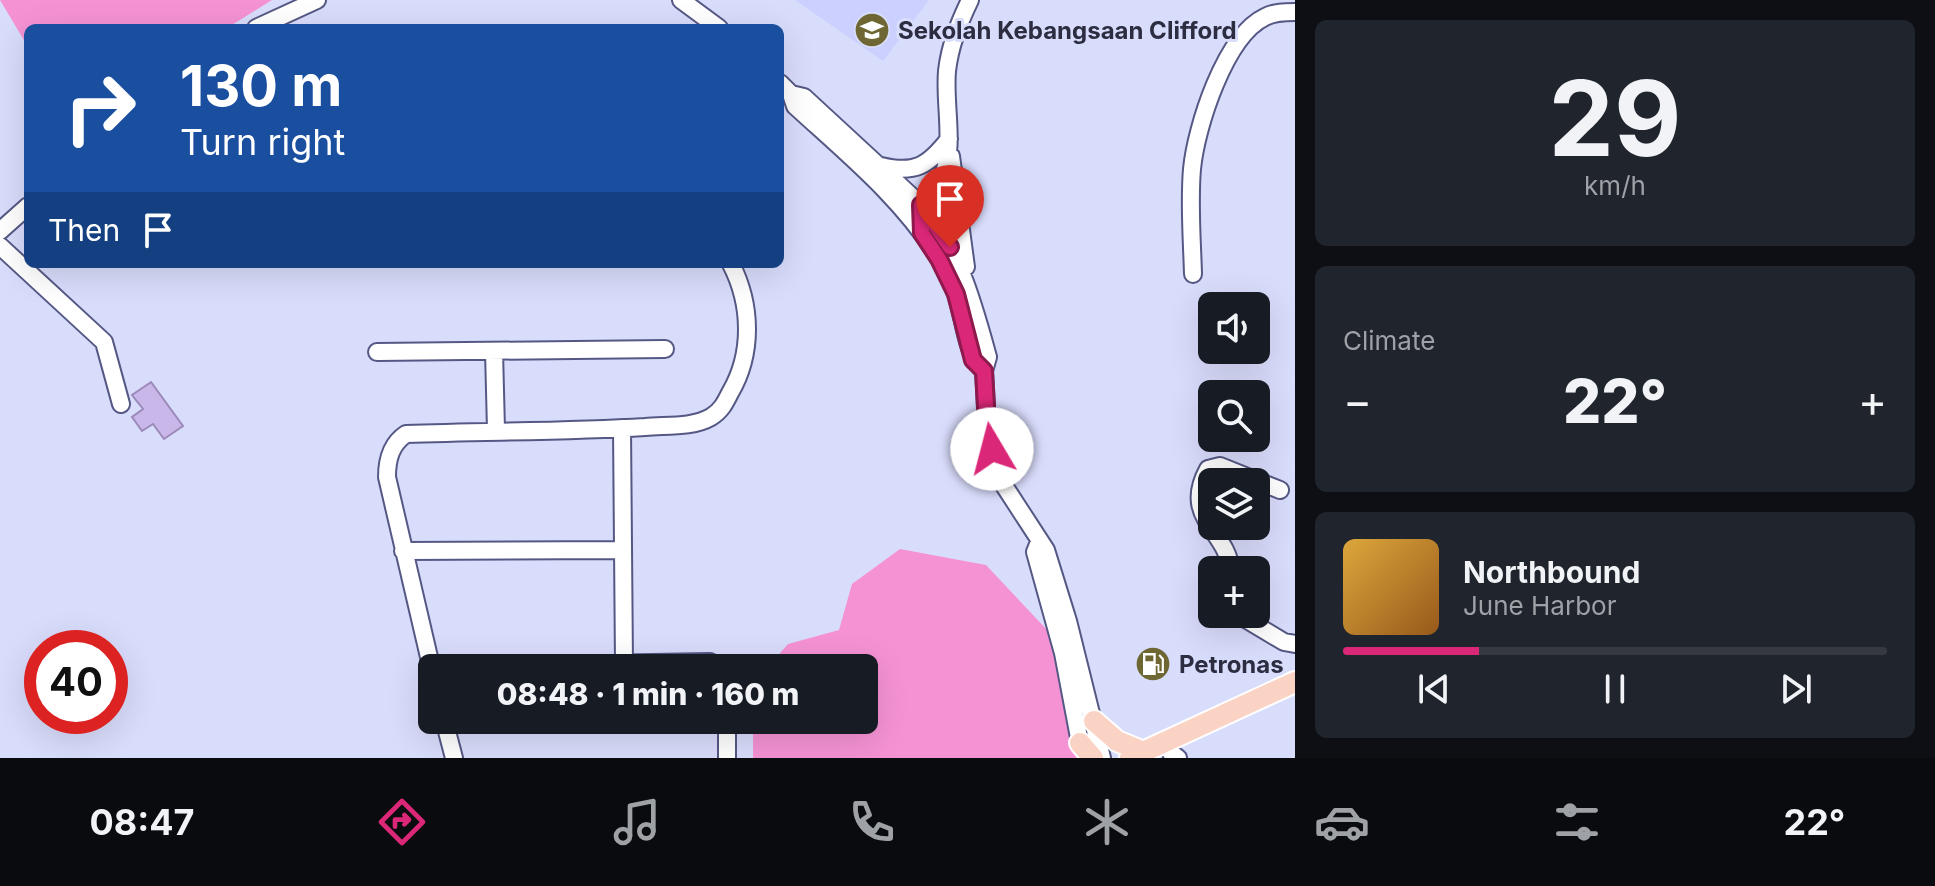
<!DOCTYPE html>
<html lang="en">
<head>
<meta charset="utf-8">
<style>
	body { margin:0; font-family:Inter,sans-serif; background:#20242c; color:#f1f3f6; height:100vh; display:flex; flex-direction:column; font-size:30px; white-space:nowrap }
	* { box-sizing:border-box; margin:0 }
	p { font-size:26px; color:#9ea1a6 }
	.icon { flex:none; width:44px; height:44px; fill:none; stroke:currentColor; stroke-width:2; stroke-linecap:round; stroke-linejoin:round }
	.map { position:relative; flex:1; overflow:hidden }
	.sheet { display:flex; flex-direction:column; gap:20px; padding:20px; background:#0d0f14; width:640px }
	.sheet>* { flex:none }
	.guide { position:absolute; left:24px; top:24px; width:760px; height:244px; border-radius:12px; box-shadow:0 8px 32px #0002; background:#1a4fa0; color:#fff; overflow:hidden }
	.tools { position:absolute; left:1198px; top:292px; display:grid; gap:16px }
	.tools a { display:grid; place-items:center; width:72px; height:72px; border-radius:12px; background:#171b24; box-shadow:0 8px 32px #0002; font-size:40px }
	.speed { position:absolute; left:24px; top:630px; display:flex; gap:16px; font-size:40px; font-weight:700; text-align:center }
	.speed>* { display:grid; place-content:center; width:104px; height:104px; border-radius:50%; background:#171b24; box-shadow:0 8px 32px #0002; line-height:1 }
	.speed .limit { border:12px solid #d22; background:#fff; color:#111 }
	.pin { position:absolute; display:grid; place-items:center; width:68px; height:68px; color:#fff; margin:-82px -34px; border-radius:50% 50% 50% 0; rotate:-45deg; box-shadow:0 0 8px #0007 }
	.pin .icon { rotate:45deg }
	.me { position:absolute; width:88px; margin:-44px; rotate:352deg; stroke-linejoin:round; filter:drop-shadow(0 0 6px #0008) }
	.turn { display:flex; align-items:center; gap:28px; height:168px; padding:0 24px; font-size:36px }
	.turn .icon { width:104px; height:104px; stroke-width:2.5 }
	.turn b { display:block; font-size:56px; line-height:68px }
	.then { display:flex; align-items:center; height:76px; padding:0 24px; background:#0003; gap:16px; font-size:30px }
	.big { font-size:60px; font-weight:800; line-height:1.1 }
	.sheet .card { flex:1; display:flex; flex-direction:column; justify-content:center; gap:12px; min-width:0; padding:0 28px; border-radius:12px; background:#20242c }
	.sheet .dial { align-items:center; gap:0 }
	.dial b { font-size:104px; line-height:1 }
	.song { display:flex; align-items:center; gap:24px }
	.cover { width:96px; height:96px; border-radius:12px; background:linear-gradient(135deg,hsl(40 70% 55%),hsl(30 70% 35%)) }
	.played { height:8px; border-radius:4px; background:linear-gradient(90deg,#db2777 25%,#363941 25%) }
	.keys { display:flex; justify-content:space-around; direction:ltr }
	.heat { display:flex; justify-content:space-between; align-items:center; font-size:44px; direction:ltr }
	.trip { position:absolute; left:418px; top:654px; width:460px; height:80px; border-radius:12px; background:#171b24; box-shadow:0 8px 32px #0002; font-weight:800; line-height:80px; text-align:center }
	.dock { display:flex; height:128px; justify-content:space-around; align-items:center; background:#090b0e; color:#9ea1a6 }
	.dock .icon { width:56px; height:56px }
	.dock .on { color:#db2777 }
	.dock b { font-size:36px; color:#f1f3f6 }
	main { display:flex; flex:1; min-height:0 }
	.map>svg:first-child { display:block }
</style>
</head>
<body>
<main>
<div class="map">
<svg width="1295" height="758" viewBox="0 0 1295 758">
	<rect width="100%" height="100%" fill="#d9ddfc"/>
	<path fill="#cbd0fe" d="M 795,0 L 929,0 L 883,61 Z"/>
	<path fill="#f592d4" d="M 0,0 L 272,0 L 227,28 L 28,28 L 28,47 Z
		M 900,549 L 986,565 L 1050,633 L 1079,758 L 753,758 L 753,720 L 864,720 L 864,668 L 767,668 L 788,644 L 839,630 L 852,584 Z"/>
	<path fill="#c8b7e8" stroke="#9b8ab9" stroke-width="2" d="M 151,382 L 183,426 L 164,439 L 153,424 L 142,431 L 132,417 L 143,409 L 132,395 Z"/>
	<g fill="none" stroke-linecap="round" stroke-linejoin="round">
		<defs>
			<path id="minor" d="M 681,0 L 719,28
				M 256,28 L 317,0
				M 780,83 L 791,94 L 795,106 C 846,153 902,198 939,258 C 946,270 953,284 957,297 C 965,322 965,352 984,371
				M 791,94 L 804,97 L 921,205 C 960,253 972,299 988,357 L 984,371 L 987,425 L 992,449 L 1005,487 L 1046,550 L 1068,621 L 1102,758
				M 951,156 L 966,267
				M 881,166 C 915,174 928,166 949,139
				M 921,205 C 964,172 943,116 947,71 C 950,45 959,23 970,0
				M 0,231 L 28,206
				M 0,246 L 104,342 L 121,404
				M 1193,274 C 1192,239 1189,204 1192,169 C 1196,127 1225,36 1265,17 C 1274,12 1285,12 1295,12
				M 494,351 L 496,430
				M 377,352 L 665,349
				M 622,428 L 624,664
				M 1039,542 L 1035,552 L 1063,653 L 1080,743
				M 403,551 L 621,550
				M 1231,570 C 1227,530 1181,518 1208,469 L 1220,466 L 1280,490
				M 1237,614 L 1284,642 L 1295,644
				M 431,667 L 710,662 L 721,668
				M 432,670 L 387,477 C 387,459 391,444 406,434 C 485,431 565,432 645,427 C 666,425 692,428 711,417 C 721,411 725,403 730,393 C 753,354 752,305 731,264
				M 444,720 L 454,758
				M 1166,742 L 1171,753 L 1178,758
				M 727,758 L 727,720"/>
			<path id="major" d="M 1094,721 L 1117,741 L 1144,752
				M 1080,743 L 1093,758
				M 1130,758 L 1295,682"/>
		</defs>
		<use href="#minor" stroke="#555884" stroke-width="20"/>
		<use href="#major" stroke="#fff" stroke-width="24"/>
		<use href="#minor" stroke="#fff" stroke-width="16"/>
		<use href="#major" stroke="#fbd3c4" stroke-width="20"/>
	</g>
	<g fill="none" stroke-linecap="round" stroke-linejoin="round">
		<defs>
			<path id="route" d="M 950,247 L 921,205 L 922,233 L 939,259 L 956,294 L 973,360 L 984,371 L 987,425 L 992,449"/>
		</defs>
		<use href="#route" stroke="#8e194d" stroke-width="20"/>
		<use href="#route" stroke="#db2777" stroke-width="14"/>
	</g>
	<defs>
		<symbol id="school-disc" viewBox="-11 -11 22 22"><circle r="9.5" fill="#6e6633" stroke="#d9ddfc"/><path d="M0-5L7-2L0 1L-7-2ZM-4 1L0 2.5L4 1V4Q0 6-4 4Z" fill="#fff"/></symbol>
		<symbol id="fuel-disc" viewBox="-11 -11 22 22"><circle r="9.5" fill="#6e6633" stroke="#d9ddfc"/><path d="M-5.5-6h7V0h2V4h1.3V-2.5L3-4.5l.8-.8L6-3V5H2.5V1h-1V6h-7ZM-4.2-4.7v3.2H.2V-4.7Z" fill="#fff"/></symbol>
	</defs>
	<g fill-rule="evenodd">
		<use href="#school-disc" x="852" y="10" width="40" height="40"/>
		<use href="#fuel-disc" x="1133" y="644" width="40" height="40"/>
	</g>
	<g text-anchor="middle" dominant-baseline="central" stroke-width="6" stroke-linejoin="round" paint-order="stroke">
		<g font-size="24" font-weight="bold" fill="#2c2d41" stroke="#d9ddfc" text-anchor="start">
			<text x="898" y="30">Sekolah Kebangsaan Clifford</text>
			<text x="1179" y="664">Petronas</text>
		</g>
	</g>
</svg>
<div class="tools">
<a><svg class="icon" aria-label="sound" viewBox="0 0 24 24"><path d="M4 9h4l5-4v14l-5-4H4zM17 9q2 3 0 6"/></svg></a>
<a><svg class="icon" aria-label="search" viewBox="0 0 24 24"><circle cx="10" cy="10" r="6"/><path d="M15 15l6 6"/></svg></a>
<a><svg class="icon" aria-label="layers" viewBox="0 0 24 24"><path d="M12 4l9 5-9 5-9-5zM3 14l9 5 9-5"/></svg></a>
<a>+</a>
</div>
<div class="speed"><div class="limit">40</div></div>
<div class="pin" style="left:950px;top:247px;background:#d93025"><svg class="icon" aria-label="arrive" viewBox="0 0 24 24"><path d="M6 21V4h12l-3 4 3 4H6"/></svg></div>
<svg class="me" style="left:992px;top:449px" viewBox="-20 -20 40 40"><circle r="19" fill="#fff"/><path d="M0-13L10 11 0 6-10 11z" fill="#db2777"/></svg>
<div class="trip">08:48 · 1 min · 160 m</div>
<div class="guide">
<div class="turn"><svg class="icon" aria-label="right" viewBox="0 0 24 24"><path d="M7 20v-9h11M14 6l5 5-5 5"/></svg><div><b>130 m</b>Turn right</div></div>
<div class="then">Then<svg class="icon" aria-label="arrive" viewBox="0 0 24 24"><path d="M6 21V4h12l-3 4 3 4H6"/></svg></div>
</div>
</div>
<section class="sheet">
<div class="card dial"><b>29</b><p>km/h</p></div>
<div class="card"><p>Climate</p>
<div class="heat"><a>−</a><b class="big">22°</b><a>+</a></div>
</div>
<div class="card">
<div class="song"><i class="cover"></i><div><b>Northbound</b><p>June Harbor</p></div></div>
<div class="played"></div>
<div class="keys"><svg class="icon" aria-label="previous" viewBox="0 0 24 24"><path d="M18 5L8 12l10 7zM5 5v14"/></svg><svg class="icon" aria-label="pause" viewBox="0 0 24 24"><path d="M8 5v14M16 5v14"/></svg><svg class="icon" aria-label="next" viewBox="0 0 24 24"><path d="M6 5l10 7-10 7zM19 5v14"/></svg></div>
</div>
</section>
</main>
<nav class="dock">
<b>08:47</b>
<svg class="icon on" aria-label="directions" viewBox="0 0 24 24"><path d="M12 3l9 9-9 9-9-9zM9 14v-3h6M13 9l2 2-2 2"/></svg>
<svg class="icon" aria-label="music" viewBox="0 0 24 24"><path d="M9 18V5l10-2v13"/><circle cx="6" cy="18" r="3"/><circle cx="16" cy="16" r="3"/></svg>
<svg class="icon" aria-label="phone" viewBox="0 0 24 24"><path d="M5 4h4l2 5-3 2q2 4 5 5l2-3 5 2v4C11 20 4 13 5 4z"/></svg>
<svg class="icon" aria-label="climate" viewBox="0 0 24 24"><path d="M12 3v18M4 7l16 10M4 17L20 7"/></svg>
<svg class="icon" aria-label="car" viewBox="0 0 24 24"><path d="M5 17H2v-5l4-1 3-4h7l3 4 3 1v5h-3M9 17h6M6 11h13"/><circle cx="7" cy="17" r="2"/><circle cx="17" cy="17" r="2"/></svg>
<svg class="icon" aria-label="filters" viewBox="0 0 24 24"><path d="M4 7h16M4 17h16"/><circle cx="9" cy="7" r="2"/><circle cx="15" cy="17" r="2"/></svg>
<b>22°</b>
</nav>
</body>
</html>
